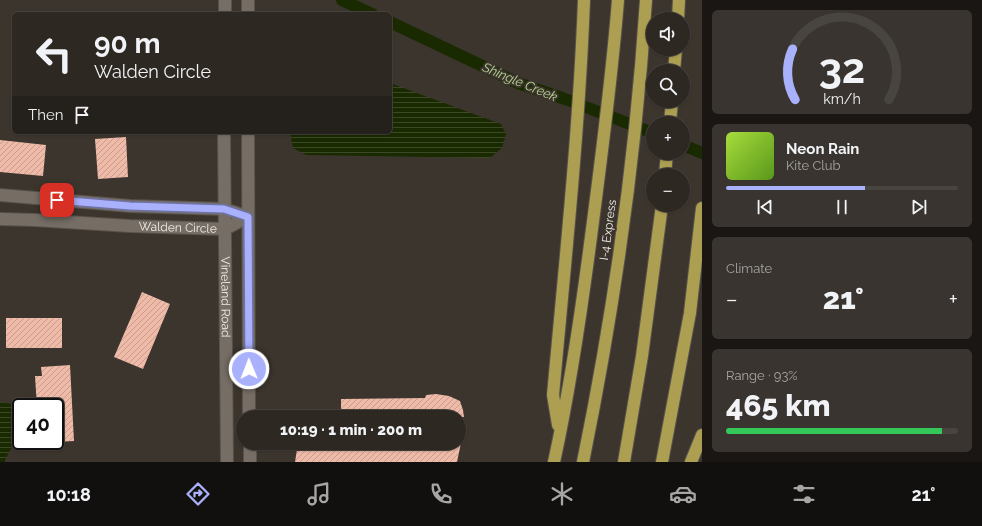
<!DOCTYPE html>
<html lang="en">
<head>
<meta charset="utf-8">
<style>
	body { margin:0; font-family:Raleway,sans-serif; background:#39342f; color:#f1f3f6; height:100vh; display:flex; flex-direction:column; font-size:15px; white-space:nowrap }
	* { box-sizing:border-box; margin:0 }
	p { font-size:13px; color:#a7a6a5 }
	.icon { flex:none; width:22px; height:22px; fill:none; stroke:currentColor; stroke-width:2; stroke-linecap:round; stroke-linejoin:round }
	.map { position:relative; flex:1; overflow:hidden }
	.details { display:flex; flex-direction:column; gap:10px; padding:10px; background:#191613; width:280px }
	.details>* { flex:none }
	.guide { position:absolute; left:12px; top:12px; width:380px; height:122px; border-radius:6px; box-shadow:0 1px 3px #0004,0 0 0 1px #484440; background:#2d2822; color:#f1f3f6; overflow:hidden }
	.buttons { position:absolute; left:646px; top:12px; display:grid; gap:8px }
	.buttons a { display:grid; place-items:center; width:44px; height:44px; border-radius:50%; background:#2d2822; box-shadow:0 1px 3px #0004,0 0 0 1px #484440; font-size:20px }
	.speed { position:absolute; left:12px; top:398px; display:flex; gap:8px; font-size:20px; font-weight:700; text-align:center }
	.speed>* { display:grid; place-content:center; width:52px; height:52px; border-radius:50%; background:#2d2822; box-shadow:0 1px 3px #0004,0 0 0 1px #484440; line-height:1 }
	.speed .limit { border:2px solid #111; border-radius:6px; background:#fff; color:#111 }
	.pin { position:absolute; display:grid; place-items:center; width:34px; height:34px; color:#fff; margin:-17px; border-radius:8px; box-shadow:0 2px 6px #0006 }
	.me { position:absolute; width:44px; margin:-22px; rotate:359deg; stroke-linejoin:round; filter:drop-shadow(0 0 3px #0008) }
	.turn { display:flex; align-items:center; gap:14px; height:84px; padding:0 16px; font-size:18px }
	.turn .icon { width:52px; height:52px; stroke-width:2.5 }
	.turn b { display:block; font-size:28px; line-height:34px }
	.then { display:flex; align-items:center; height:38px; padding:0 16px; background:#0003; gap:8px; font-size:15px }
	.big { font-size:30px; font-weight:800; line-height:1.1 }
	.details .card { flex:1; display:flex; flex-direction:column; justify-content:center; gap:6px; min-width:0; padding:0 14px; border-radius:6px; background:#39342f }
	.details .dial { align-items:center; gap:0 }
	.dial svg { height:104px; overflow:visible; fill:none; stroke:#484440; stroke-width:7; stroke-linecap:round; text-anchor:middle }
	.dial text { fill:#f1f3f6; stroke:none }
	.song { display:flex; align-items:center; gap:12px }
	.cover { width:48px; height:48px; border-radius:6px; background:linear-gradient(135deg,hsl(80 70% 55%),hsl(90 70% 35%)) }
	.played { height:4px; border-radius:2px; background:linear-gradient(90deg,#a9b0fc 60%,#484440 60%) }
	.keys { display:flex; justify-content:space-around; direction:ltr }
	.heat { display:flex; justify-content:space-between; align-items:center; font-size:22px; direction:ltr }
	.charge { height:6px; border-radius:3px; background:linear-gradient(90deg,#34c759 93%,#484440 0) }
	.trip { position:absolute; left:236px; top:410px; width:230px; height:40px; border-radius:20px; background:#2d2822; box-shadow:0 1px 3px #0004,0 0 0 1px #484440; font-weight:800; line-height:40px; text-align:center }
	.tabs { display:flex; height:64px; justify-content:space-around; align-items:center; background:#12100e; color:#a7a6a5 }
	.tabs .icon { width:28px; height:28px }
	.tabs .on { color:#a9b0fc }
	.tabs b { font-size:18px; color:#f1f3f6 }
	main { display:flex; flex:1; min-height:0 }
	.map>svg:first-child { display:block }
</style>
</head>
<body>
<main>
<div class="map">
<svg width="702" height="462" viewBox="0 0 702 462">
	<defs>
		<pattern id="water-rules" width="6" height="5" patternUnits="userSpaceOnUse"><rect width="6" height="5" fill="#192a01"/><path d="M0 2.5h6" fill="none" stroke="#3b4926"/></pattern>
		<pattern id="building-hatch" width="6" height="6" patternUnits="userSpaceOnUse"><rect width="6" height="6" fill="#efbaa8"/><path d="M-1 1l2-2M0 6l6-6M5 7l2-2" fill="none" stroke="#c59d8f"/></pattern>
	</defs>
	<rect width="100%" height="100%" fill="#3c352d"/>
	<path fill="url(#water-rules)" d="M 390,83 L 501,124 L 506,134 L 502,148 L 490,158 L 306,155 L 293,148 L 290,132 L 390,132 Z
		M 0,402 L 11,404 L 21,413 L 21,430 L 5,460 L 5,462 L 0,462 Z"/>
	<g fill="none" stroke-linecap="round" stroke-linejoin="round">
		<path stroke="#192a01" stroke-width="12" d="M 342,0 L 372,14
			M 390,22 L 518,83 L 565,99 L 653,133
			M 683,145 L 702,153"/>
	</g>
	<path fill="url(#building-hatch)" d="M 126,137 L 128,177 L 98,179 L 95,139 Z
		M 0,140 L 46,145 L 43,176 L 0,172 Z
		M 142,292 L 170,304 L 143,369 L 114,357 Z
		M 6,318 L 62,318 L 62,348 L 6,348 Z
		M 70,365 L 74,441 L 55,442 L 55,407 L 37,407 L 35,376 L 42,376 L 41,367 Z
		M 436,394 L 449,396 L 460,401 L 463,410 L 464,417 L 341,417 L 341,399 L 425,398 L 426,395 Z
		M 298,443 L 461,443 L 457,462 L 295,462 Z"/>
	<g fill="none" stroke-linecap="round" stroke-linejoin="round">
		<defs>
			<g id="minor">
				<path d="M 248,0 L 248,14"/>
				<path d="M 225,14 L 225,0"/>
				<path id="s1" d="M 224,132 L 227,462"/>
				<path d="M 248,132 L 249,417"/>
				<path d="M 0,195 L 130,206 L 224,209 L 248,217"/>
				<path id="s2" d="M 0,219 L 35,220 L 130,226 L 225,229 L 248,217"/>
				<path d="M 250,443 L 250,462"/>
			</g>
			<path id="highway" d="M 678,19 L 679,0
				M 674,71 L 676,49
				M 670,123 L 672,101
				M 665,175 L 667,153
				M 558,425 L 553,395 C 565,263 579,132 584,0
				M 554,462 C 571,385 582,307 592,229 C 602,153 612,77 618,0
				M 583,462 C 614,310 636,155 646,0
				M 624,462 L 642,356 L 662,205
				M 662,462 L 690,313 L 702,208
				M 691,462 L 702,435"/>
		</defs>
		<use href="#minor" stroke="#58524c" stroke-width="14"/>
		<use href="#highway" stroke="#58524c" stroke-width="14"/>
		<use href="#minor" stroke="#766e65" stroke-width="12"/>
		<use href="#highway" stroke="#ad9f51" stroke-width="12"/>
	</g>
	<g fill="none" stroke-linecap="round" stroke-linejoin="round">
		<defs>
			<path id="route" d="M 57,200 L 130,206 L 224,209 L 248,217 L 249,369"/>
		</defs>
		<use href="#route" stroke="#6e72a4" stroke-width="10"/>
		<use href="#route" stroke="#a9b0fc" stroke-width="7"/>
	</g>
	<g text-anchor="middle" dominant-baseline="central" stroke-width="4" stroke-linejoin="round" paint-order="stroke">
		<g font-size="12" fill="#eeeae5" stroke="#3c352d">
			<text stroke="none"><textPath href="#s2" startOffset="178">Walden Circle</textPath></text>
			<text transform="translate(608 230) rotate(-82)">I-4 Express</text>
			<text stroke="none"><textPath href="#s1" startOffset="165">Vineland Road</textPath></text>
		</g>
		<g font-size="13" font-style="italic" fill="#b4d591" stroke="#3c352d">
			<text transform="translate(520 82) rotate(23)">Shingle Creek</text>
		</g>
	</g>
</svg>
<div class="buttons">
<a><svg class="icon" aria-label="sound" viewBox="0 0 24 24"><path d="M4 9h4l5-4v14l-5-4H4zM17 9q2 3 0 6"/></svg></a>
<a><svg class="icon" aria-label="search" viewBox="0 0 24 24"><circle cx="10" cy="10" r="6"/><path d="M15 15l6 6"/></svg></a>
<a>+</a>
<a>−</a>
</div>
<div class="speed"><div class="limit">40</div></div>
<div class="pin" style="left:57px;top:200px;background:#d93025"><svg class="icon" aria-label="arrive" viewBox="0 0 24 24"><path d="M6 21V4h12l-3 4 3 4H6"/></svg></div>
<svg class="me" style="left:249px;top:369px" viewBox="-20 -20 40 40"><circle r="17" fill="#a9b0fc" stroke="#fff" stroke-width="3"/><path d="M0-11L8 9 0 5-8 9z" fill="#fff"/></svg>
<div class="trip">10:19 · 1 min · 200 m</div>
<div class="guide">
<div class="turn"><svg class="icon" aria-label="left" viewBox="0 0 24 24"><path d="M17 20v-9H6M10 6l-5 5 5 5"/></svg><div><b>90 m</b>Walden Circle</div></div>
<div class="then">Then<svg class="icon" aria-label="arrive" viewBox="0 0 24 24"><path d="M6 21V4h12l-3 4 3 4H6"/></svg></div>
</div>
</div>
<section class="details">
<div class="card dial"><svg viewBox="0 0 100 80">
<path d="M14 69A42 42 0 1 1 86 69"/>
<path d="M14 69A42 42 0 0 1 12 30" stroke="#a9b0fc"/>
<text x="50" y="56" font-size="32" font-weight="700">32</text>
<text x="50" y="72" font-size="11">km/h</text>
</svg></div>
<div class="card">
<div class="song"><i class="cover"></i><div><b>Neon Rain</b><p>Kite Club</p></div></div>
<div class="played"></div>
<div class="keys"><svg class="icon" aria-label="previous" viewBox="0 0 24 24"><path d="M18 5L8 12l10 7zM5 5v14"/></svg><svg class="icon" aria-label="pause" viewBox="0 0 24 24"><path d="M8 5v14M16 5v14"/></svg><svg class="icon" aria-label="next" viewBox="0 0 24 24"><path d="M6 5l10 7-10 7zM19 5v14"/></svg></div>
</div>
<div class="card"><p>Climate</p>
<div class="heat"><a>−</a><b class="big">21°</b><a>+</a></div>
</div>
<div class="card"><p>Range · 93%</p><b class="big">465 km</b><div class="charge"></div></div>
</section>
</main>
<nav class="tabs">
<b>10:18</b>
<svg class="icon on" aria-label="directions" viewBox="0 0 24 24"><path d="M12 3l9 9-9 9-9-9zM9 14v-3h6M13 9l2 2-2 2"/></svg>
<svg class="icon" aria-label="music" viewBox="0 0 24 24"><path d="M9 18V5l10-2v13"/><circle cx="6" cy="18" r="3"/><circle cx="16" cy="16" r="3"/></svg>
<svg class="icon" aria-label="phone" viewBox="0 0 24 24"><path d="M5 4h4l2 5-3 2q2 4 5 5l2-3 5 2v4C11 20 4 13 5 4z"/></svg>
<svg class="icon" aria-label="climate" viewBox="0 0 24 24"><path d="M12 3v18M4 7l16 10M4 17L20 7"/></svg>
<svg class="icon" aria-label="car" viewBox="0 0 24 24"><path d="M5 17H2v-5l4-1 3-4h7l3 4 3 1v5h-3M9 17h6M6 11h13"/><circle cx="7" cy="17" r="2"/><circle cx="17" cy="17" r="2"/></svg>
<svg class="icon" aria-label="filters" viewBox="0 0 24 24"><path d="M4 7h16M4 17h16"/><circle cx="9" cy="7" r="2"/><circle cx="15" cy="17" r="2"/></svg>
<b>21°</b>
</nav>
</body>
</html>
